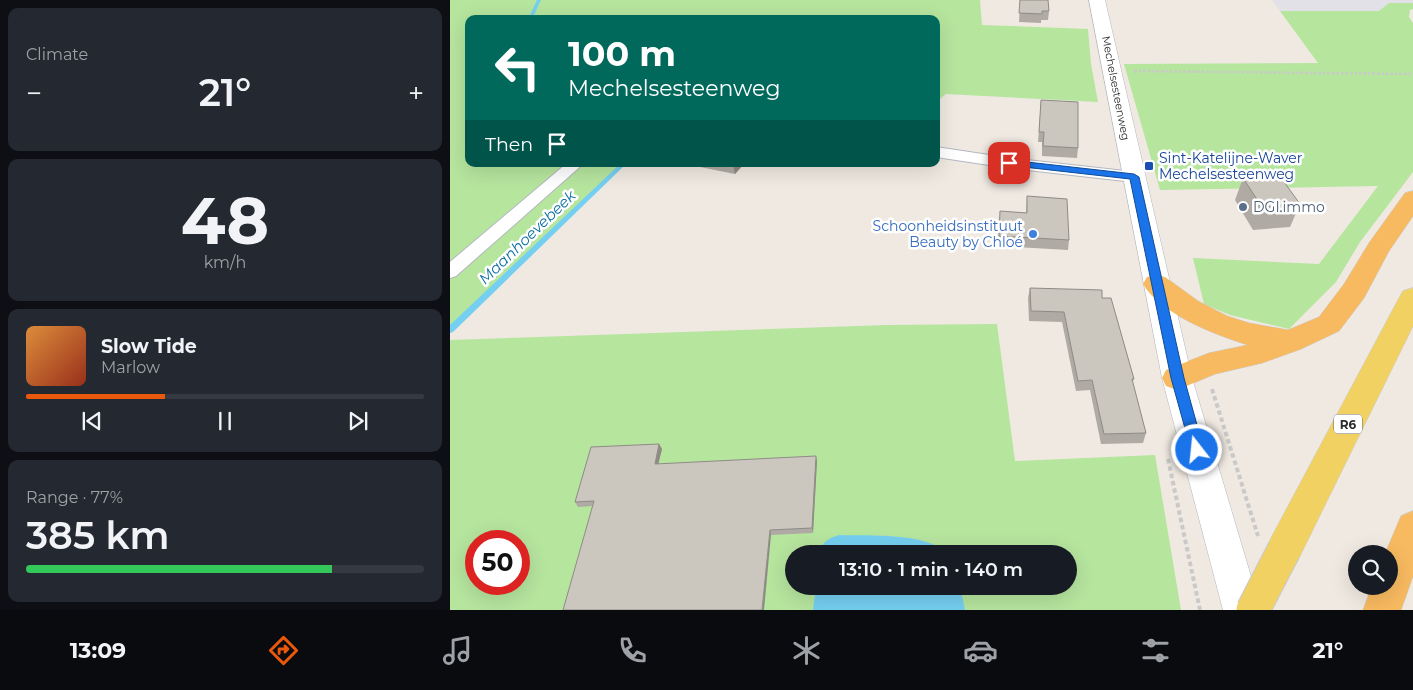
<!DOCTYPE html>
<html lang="en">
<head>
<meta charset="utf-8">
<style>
	body { margin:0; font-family:Montserrat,sans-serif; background:#242831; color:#f1f3f6; height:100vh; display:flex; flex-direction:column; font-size:19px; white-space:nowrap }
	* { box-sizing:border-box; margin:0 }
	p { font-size:16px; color:#9ea1a6 }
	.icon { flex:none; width:28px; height:28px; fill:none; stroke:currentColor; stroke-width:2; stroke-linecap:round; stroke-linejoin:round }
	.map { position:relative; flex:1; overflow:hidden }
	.drawer { display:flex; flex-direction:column; gap:8px; padding:8px; background:#0d0f14; width:450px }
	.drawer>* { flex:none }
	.guide { position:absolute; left:15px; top:15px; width:475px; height:152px; border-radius:10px; box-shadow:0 5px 20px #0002; background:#00695c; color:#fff; overflow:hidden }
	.fabs { position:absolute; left:898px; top:545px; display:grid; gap:10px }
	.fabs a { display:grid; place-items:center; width:50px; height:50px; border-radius:50%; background:#171b24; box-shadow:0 5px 20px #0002; font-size:25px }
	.speed { position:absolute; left:15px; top:530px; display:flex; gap:10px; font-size:25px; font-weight:700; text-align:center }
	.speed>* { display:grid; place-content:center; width:65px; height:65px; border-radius:50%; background:#171b24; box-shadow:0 5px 20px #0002; line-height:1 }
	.speed .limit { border:8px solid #d22; background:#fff; color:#111 }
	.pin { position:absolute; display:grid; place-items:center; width:42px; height:42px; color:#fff; margin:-21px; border-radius:10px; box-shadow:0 2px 8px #0006 }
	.me { position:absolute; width:55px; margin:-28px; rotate:344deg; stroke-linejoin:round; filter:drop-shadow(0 0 4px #0008) }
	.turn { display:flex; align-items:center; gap:18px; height:105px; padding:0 20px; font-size:22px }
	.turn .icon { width:65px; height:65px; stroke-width:2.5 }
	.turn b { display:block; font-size:35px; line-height:42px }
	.then { display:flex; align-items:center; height:48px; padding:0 20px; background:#0003; gap:10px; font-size:19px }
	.big { font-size:38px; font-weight:600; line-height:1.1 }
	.drawer .widget { flex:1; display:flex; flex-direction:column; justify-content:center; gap:8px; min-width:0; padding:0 18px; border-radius:10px; background:#242831 }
	.drawer .dial { align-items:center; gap:0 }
	.dial b { font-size:65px; line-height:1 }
	.song { display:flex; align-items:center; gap:15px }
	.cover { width:60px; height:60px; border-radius:8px; background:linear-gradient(135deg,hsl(30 70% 55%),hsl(10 70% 35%)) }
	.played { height:5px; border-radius:2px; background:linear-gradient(90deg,#ea580c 35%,#363941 35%) }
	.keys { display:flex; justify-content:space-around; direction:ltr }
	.heat { display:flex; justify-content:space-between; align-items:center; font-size:28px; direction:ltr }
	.charge { height:8px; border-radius:4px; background:linear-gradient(90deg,#34c759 77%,#363941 0) }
	.trip { position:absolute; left:335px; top:545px; width:292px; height:50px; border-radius:25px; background:#171b24; box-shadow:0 5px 20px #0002; font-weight:600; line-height:50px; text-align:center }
	.tab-bar { display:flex; height:80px; justify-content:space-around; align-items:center; background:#090b0e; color:#9ea1a6 }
	.tab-bar .icon { width:35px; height:35px }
	.tab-bar .active { color:#ea580c }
	.tab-bar b { font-size:22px; color:#f1f3f6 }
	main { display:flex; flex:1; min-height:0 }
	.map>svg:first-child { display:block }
</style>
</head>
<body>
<main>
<section class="drawer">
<div class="widget"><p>Climate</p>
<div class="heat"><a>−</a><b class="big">21°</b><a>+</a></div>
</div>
<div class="widget dial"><b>48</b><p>km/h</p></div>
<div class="widget">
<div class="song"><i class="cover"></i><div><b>Slow Tide</b><p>Marlow</p></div></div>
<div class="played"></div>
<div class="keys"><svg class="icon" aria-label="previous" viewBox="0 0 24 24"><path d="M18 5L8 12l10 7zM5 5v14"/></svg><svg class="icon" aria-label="pause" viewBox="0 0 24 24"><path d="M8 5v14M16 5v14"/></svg><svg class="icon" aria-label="next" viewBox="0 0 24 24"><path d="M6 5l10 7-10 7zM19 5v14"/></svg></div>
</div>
<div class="widget"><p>Range · 77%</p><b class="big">385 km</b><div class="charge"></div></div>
</section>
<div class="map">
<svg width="963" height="610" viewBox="0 0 963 610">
	<rect width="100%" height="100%" fill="#efe9e1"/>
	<path fill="#e3e1e8" d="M 822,0 L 963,0 L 963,3 L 939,3 L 929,11 L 830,11 Z"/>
	<path fill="#b6e59e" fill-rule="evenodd" d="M 0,0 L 530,0 L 532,25 L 638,29 L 641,64 L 648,102 L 496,94 L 486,102 L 486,19 L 19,19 L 19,164 L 173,164 L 0,330 Z
		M 939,3 L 963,3 L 963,9 L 960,10 L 959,17 L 963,23 L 963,172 L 910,242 L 886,282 L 839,329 L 780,315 L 754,304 L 743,258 L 869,264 L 928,186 L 710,190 L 674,64 L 868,63 L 830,11 L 929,11 Z
		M 547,324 L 565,461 L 705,455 L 731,610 L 0,610 L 0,340 L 437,325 ZM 26,541 L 69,541 L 69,584 L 26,584 ZM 344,554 L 619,554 L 619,586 L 344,586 Z"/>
	<path fill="#75cff0" d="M 389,535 C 417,536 479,532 497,554 L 370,554 C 371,542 379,538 389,535 Z
		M 366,586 L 510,586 L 515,610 L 363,610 Z"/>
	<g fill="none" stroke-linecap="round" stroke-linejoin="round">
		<path fill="#75cff0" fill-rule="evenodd" d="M 87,0 L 91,0 L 84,15 L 85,19 L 81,19 L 80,15 Z
			M 170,164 L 176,164 L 3,332 L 0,333 L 0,325 Z"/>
		<defs>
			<path id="minor" d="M 486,147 L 559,158 L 684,172 L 690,174 L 692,177 L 690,180 L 684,182 L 559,168 L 486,157 Z
				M 116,164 L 133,164 L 6,276 L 0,278 L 0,262 Z"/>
			<path id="secondary" d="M 639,0 L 655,0 L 742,378 L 811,610 L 773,610 L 712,378 Z"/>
			<path id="primary" d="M 963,288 L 963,326 L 847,562 L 834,567 L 821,562 L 816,550 L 821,538 L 949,298 L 953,291 Z"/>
			<path id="trunk" d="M 963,191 L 963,216 L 939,251 L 914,298 L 889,331 L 851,349 L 812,363 L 765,374 L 727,390 L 716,386 L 712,378 L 716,370 L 759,353 L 798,345 C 766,335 710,314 693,284 L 697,277 L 706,275 L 715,277 L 748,301 L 777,316 L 799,323 L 838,330 L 869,317 L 894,284 L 919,243 L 955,193 Z
				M 963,511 L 963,576 L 951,610 L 913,610 L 922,586 L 939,586 L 939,554 L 935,554 L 951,516 Z"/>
		</defs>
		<use href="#minor" stroke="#b4b7c1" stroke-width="2"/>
		<use href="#secondary" stroke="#b4b7c1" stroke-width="1"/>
		<use href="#primary" stroke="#c9c9c9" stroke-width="1"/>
		<use href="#trunk" stroke="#c9c9c9" stroke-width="1"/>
		<path stroke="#c9c9c9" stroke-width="2.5" stroke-dasharray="2.5 2" stroke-linecap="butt" d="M 684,71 L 963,74"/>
		<path stroke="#c9c9c9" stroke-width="4" stroke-dasharray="4.5 3" stroke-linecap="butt" d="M 762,389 L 808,536
			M 718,459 L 750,610"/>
		<use href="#minor" fill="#fff" fill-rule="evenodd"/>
		<use href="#secondary" fill="#fff" fill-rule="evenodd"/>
		<use href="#primary" fill="#f2d163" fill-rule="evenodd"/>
		<use href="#trunk" fill="#f8ba60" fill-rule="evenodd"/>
		<defs>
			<path id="primary-bridge" d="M 803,610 L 834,550"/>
		</defs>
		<use href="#primary-bridge" stroke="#c9c9c9" stroke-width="35" stroke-linecap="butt"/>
		<use href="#primary-bridge" stroke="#f2d163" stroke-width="33"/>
	</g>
	<path fill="#afaba4" d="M 570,0 L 598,0 L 599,11 L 598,20 L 591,20 L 591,23 L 569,22 Z
		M 591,100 L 628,148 L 627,158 L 592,156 L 592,142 L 588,142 Z
		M 235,164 L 294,164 L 285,174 Z
		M 793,178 L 850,204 L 840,227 L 803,230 L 785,200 Z
		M 577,196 L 619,240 L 618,250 L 548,246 L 550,211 L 576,213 Z
		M 580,288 L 652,298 L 684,379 L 682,383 L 696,433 L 693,443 L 651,444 L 640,390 L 626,391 L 612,322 L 579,321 L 578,298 Z
		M 209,444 L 212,449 L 208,464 L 367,461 L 363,533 L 321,535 L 143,506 L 128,507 L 125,502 Z"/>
	<path fill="#8e8b86" d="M 283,164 L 294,164 L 285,174 Z
		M 209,444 L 212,449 L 207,469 L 205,464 Z
		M 366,456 L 367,461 L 363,533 L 362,528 Z
		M 320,530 L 321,535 L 314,610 L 312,610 Z"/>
	<path fill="#cbc7bf" stroke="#8e8b86" d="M 570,0 L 598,0 L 599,11 L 592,11 L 592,14 L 569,13 Z
		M 591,100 L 628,102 L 628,148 L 593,146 L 594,132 L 589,132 Z
		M 829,175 L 850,204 L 812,207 L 793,178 Z
		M 577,196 L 617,199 L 619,240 L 549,236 L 550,211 L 577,213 Z
		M 580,288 L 652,290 L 652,298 L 661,298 L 684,379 L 682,379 L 696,433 L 654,434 L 642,380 L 628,381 L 614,312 L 581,311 Z
		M 209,444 L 205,464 L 366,456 L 362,528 L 320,530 L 312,610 L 113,610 L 144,501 L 125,502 L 141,447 Z"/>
	<path fill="#1a73e8" stroke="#114b97" d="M 559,160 L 684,174 L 689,177 L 734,378 L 754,450 L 752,454 L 747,455 L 743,454 L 741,450 L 721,378 L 680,179 L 556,165 L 556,161 Z"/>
	<rect fill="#1a4fb4" stroke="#fff" stroke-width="2" x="694" y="161" width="10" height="10" rx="2.5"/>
	<circle fill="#5c6f8a" stroke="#fff" stroke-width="2" cx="793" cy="207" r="5"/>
	<circle fill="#3f7fe0" stroke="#fff" stroke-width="2" cx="583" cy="234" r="5"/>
	<g text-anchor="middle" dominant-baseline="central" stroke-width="5" stroke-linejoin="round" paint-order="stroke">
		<g font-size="11" fill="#2e2e2e" stroke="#fff">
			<text transform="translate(666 88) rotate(79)">Mechelsesteenweg</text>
		</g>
		<rect fill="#fff" stroke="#6d6d6d" stroke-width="1" x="884" y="414.5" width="28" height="19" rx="4"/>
		<g font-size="12" font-weight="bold" fill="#2e2e2e">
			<text x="898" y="424">R6</text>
		</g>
		<g font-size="14" fill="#164399" stroke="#fff" text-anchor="start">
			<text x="709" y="158">Sint-Katelijne-Waver<tspan x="709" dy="16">Mechelsesteenweg</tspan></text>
		</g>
		<g font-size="14" fill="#4e5e75" stroke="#fff" text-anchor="start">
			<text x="803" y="207">DGI.immo</text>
		</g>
		<g font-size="14" fill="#366cbe" stroke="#fff" text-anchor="end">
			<text x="573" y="226">Schoonheidsinstituut<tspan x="573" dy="16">Beauty by Chloé</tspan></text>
		</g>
		<g font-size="15" font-style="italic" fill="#0d6fa3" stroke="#fff">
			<text transform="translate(77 237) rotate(-44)">Maanhoevebeek</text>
		</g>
	</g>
</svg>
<div class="fabs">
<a><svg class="icon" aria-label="search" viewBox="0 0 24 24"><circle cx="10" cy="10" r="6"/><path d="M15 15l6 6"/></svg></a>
</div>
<div class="speed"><div class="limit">50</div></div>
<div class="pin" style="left:559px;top:163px;background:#d93025"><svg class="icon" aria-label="arrive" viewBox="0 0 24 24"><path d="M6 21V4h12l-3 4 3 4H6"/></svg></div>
<svg class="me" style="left:747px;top:450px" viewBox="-20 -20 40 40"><circle r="17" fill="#1a73e8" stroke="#fff" stroke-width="3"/><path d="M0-11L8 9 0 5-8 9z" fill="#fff"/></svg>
<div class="trip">13:10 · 1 min · 140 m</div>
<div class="guide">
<div class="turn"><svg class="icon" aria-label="left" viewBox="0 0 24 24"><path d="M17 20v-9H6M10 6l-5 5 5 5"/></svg><div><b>100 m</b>Mechelsesteenweg</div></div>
<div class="then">Then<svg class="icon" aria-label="arrive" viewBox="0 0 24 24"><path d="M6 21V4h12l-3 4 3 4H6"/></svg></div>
</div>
</div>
</main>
<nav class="tab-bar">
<b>13:09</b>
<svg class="icon active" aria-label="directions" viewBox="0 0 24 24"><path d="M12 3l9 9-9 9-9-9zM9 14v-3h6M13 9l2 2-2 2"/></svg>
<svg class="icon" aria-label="music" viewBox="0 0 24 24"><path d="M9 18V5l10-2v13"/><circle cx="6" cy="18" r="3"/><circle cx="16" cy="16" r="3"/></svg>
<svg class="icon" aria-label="phone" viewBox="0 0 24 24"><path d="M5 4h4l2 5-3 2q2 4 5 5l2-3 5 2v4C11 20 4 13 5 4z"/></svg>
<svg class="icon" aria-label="climate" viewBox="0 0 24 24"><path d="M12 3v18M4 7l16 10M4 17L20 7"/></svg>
<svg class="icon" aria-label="car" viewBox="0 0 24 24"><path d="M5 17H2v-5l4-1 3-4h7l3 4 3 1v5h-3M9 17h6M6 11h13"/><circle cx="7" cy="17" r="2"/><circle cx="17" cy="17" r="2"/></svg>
<svg class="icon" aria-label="filters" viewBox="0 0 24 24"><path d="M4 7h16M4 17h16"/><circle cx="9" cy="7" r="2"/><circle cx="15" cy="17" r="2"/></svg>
<b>21°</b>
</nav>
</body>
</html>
